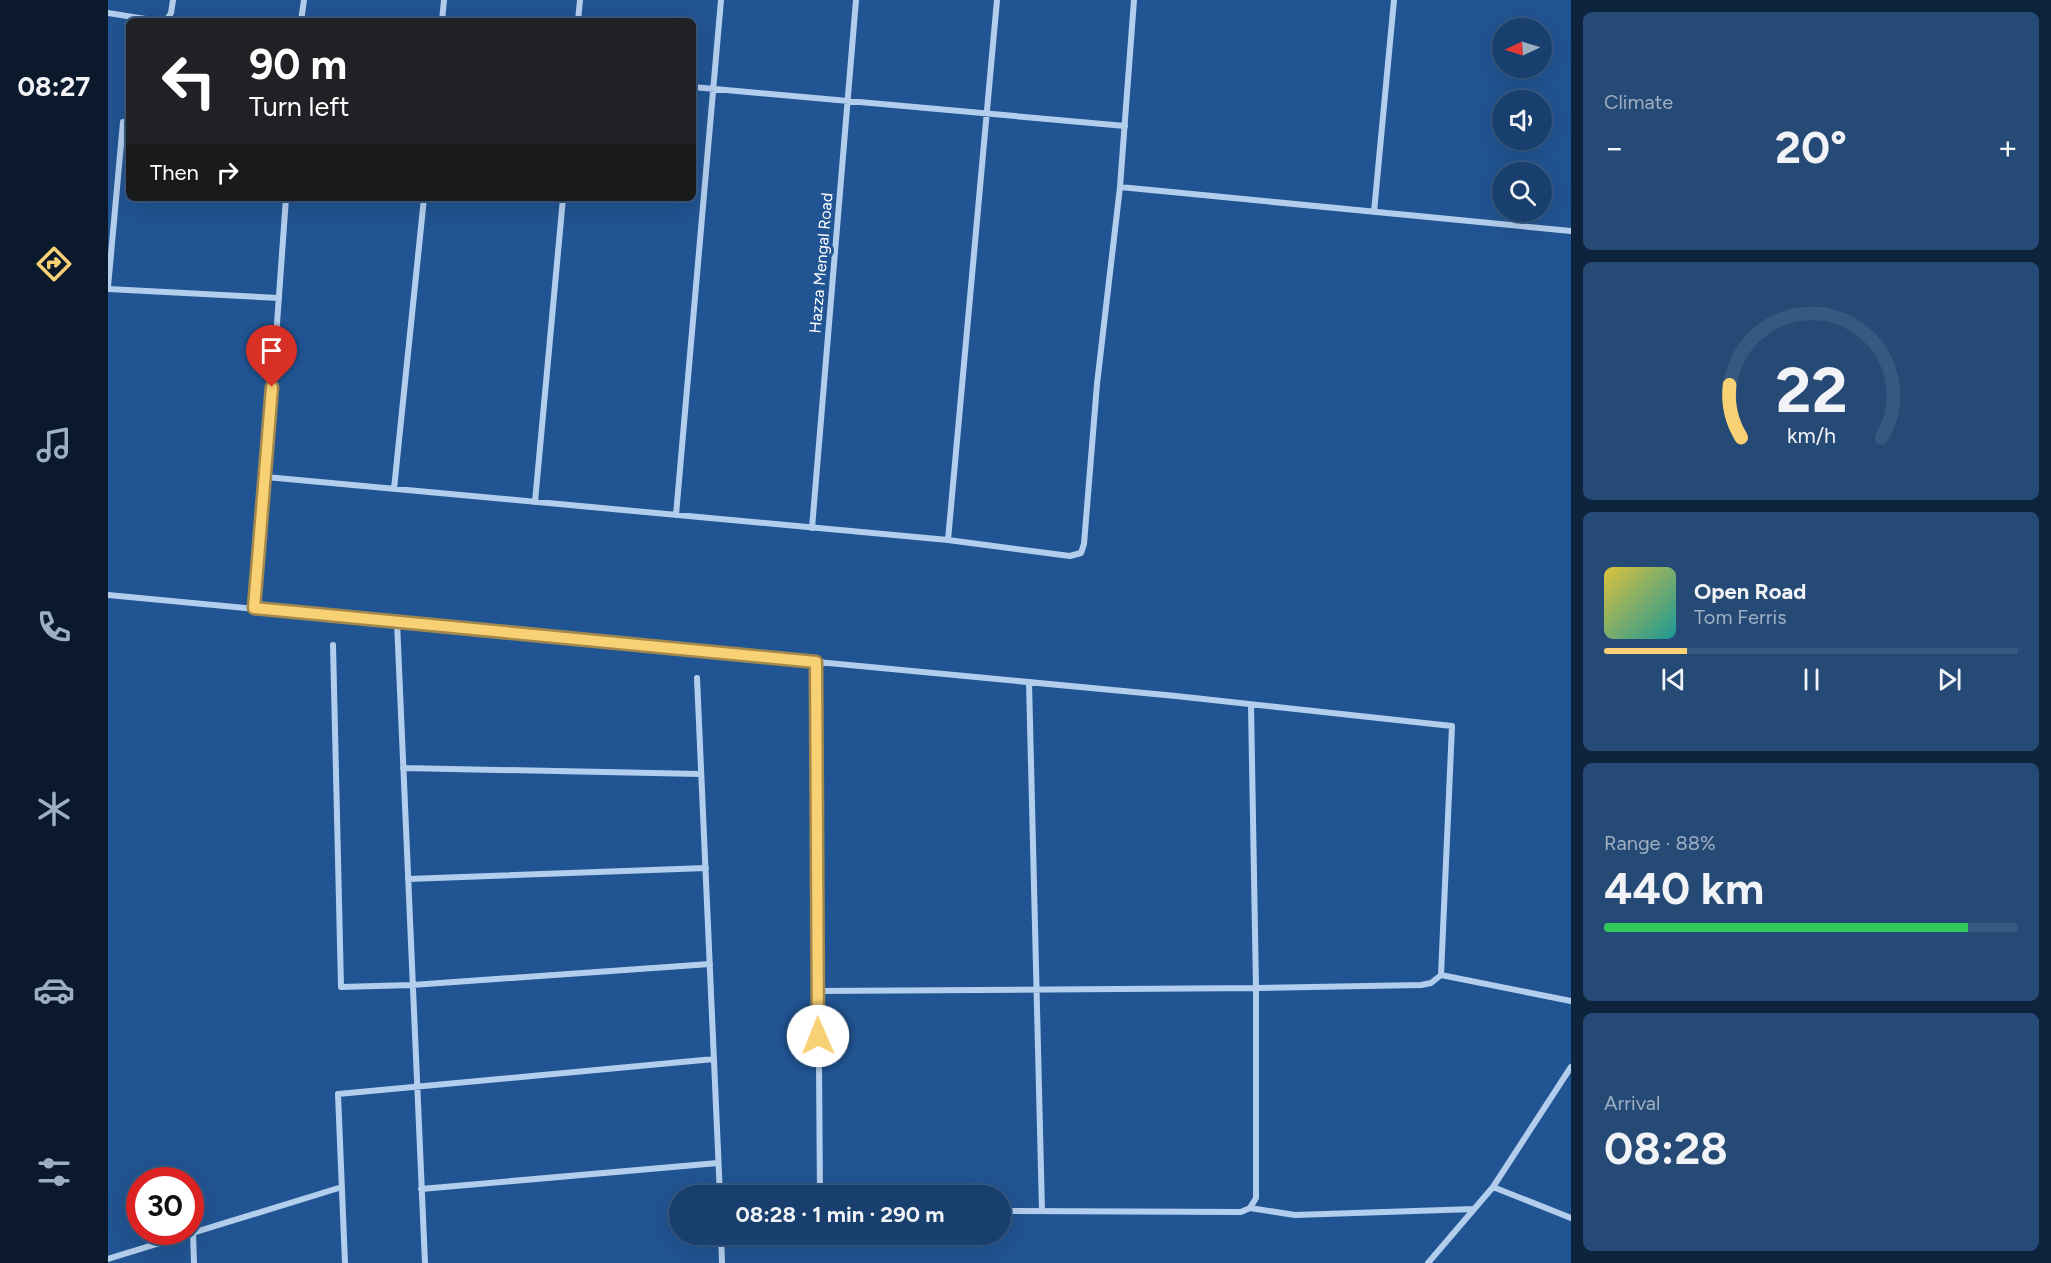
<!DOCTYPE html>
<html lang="en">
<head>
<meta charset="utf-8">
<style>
	body { margin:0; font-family:Figtree,sans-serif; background:#264a76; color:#f1f3f6; height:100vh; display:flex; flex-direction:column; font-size:22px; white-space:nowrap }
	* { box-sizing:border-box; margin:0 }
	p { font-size:20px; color:#9fafc2 }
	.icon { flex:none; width:33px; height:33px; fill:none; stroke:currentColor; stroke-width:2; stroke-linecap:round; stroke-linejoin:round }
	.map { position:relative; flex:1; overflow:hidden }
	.side { display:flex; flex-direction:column; gap:12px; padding:12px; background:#0e233c; width:480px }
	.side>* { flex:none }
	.banner { position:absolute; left:18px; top:18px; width:570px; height:183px; border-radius:9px; box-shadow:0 6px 24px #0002,0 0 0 2px #375881; background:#202124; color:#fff; overflow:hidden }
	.needle { width:39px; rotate:266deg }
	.controls { position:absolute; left:1384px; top:18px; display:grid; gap:12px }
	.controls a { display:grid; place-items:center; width:60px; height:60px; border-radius:50%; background:#193f6e; box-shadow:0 6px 24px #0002,0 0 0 2px #375881; font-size:30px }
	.speed { position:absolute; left:18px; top:1167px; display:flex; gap:12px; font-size:30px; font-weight:700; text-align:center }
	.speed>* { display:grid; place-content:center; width:78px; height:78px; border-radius:50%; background:#193f6e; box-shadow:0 6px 24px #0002,0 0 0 2px #375881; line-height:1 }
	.speed .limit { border:9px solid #d22; background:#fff; color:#111 }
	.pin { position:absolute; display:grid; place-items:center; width:51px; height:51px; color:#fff; margin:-62px -26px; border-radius:50% 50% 50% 0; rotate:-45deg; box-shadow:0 0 6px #0007 }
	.pin .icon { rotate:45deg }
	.me { position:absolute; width:66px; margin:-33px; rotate:359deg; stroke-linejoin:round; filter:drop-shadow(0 0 4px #0008) }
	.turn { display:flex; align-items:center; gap:21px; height:126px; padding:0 24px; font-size:27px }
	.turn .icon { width:78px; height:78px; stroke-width:2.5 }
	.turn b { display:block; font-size:42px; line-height:51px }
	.then { display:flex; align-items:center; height:57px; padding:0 24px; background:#0003; gap:12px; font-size:22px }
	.big { font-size:45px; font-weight:700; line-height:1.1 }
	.side .widget { flex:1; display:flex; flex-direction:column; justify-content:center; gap:9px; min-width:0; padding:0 21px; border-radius:9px; background:#264a76 }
	.side .dial { align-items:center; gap:0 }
	.dial svg { height:156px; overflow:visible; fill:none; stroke:#375881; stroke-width:7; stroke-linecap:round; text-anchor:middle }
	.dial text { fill:#f1f3f6; stroke:none }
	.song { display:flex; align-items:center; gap:18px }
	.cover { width:72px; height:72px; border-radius:9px; background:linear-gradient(135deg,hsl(50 70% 55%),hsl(180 70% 35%)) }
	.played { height:6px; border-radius:3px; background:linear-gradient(90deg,#f9d175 20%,#375881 20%) }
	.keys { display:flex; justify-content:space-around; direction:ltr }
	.heat { display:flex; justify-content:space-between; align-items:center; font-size:33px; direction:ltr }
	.charge { height:9px; border-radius:4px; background:linear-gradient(90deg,#34c759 88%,#375881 0) }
	.trip { position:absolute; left:561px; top:1185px; width:342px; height:60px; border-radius:30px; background:#193f6e; box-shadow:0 6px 24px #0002,0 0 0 2px #375881; font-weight:700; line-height:60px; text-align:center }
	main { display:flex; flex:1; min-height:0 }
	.tabs { display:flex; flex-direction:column; width:108px; justify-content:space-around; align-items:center; background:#0a192c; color:#9fafc2 }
	.tabs .icon { width:42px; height:42px }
	.tabs .current { color:#f9d175 }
	.tabs b { font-size:27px; color:#f1f3f6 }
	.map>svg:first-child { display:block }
</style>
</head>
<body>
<main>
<nav class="tabs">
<b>08:27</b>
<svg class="icon current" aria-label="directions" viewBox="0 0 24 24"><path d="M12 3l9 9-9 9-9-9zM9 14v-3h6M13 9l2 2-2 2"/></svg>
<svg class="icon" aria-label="music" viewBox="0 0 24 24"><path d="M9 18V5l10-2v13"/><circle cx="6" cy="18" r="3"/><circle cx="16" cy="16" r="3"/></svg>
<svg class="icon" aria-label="phone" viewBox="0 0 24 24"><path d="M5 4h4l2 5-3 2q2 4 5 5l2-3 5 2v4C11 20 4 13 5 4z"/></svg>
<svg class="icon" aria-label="climate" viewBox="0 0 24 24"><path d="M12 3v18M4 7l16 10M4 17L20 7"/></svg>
<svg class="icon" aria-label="car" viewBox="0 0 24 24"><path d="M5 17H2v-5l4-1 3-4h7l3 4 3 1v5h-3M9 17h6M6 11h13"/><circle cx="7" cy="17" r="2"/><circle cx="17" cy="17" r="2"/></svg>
<svg class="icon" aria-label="filters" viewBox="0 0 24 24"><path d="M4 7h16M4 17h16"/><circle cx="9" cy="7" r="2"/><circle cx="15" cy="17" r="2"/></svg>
</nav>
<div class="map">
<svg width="1463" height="1263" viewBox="0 0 1463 1263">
	<rect width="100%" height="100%" fill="#215492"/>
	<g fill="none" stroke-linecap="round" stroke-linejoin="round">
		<path stroke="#b3ceed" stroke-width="6" d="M 0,13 L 50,21
			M 58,21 L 63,13 L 65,0
			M 193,21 L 196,0
			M 334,21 L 336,0
			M 470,21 L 472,0
			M 585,87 L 1017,126
			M 1012,187 L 1463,231
			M 1266,212 L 1286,0
			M 0,287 L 15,122
			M 0,289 L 171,298
			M 158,477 L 840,540 L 962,556 L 973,553 L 976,544 L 989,384 L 1012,187 L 1026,0
			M 286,489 L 316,198
			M 427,502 L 455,198
			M 568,515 L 613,0
			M 704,528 L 748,0
			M 840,540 L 889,0
			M 0,595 L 1068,696 L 1344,726 L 1333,975 L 1323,983 L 1313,985 L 1148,988 L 709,991
			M 145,608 L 158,477 L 178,198
			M 289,622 L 317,1263
			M 225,645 L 233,987 L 304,985 L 602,964
			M 708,662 L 712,1196
			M 589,678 L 612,1196
			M 921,682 L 934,1211
			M 295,768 L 593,774
			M 300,879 L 598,868
			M 1333,975 L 1463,1001
			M 1385,1187 L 1463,1218
			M 313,1189 L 610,1163
			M 1142,1208 L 1148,1198 L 1148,988 L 1143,705
			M 892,1211 L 1133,1212 L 1142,1208 L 1187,1215 L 1366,1209
			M 85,1233 L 86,1263
			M 613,1234 L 614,1263
			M 0,1259 L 234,1187
			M 237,1263 L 230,1094 L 606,1059
			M 1320,1263 L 1385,1187 L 1463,1067"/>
	</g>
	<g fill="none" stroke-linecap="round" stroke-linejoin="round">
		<defs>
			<path id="route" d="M 164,387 L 146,608 L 708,662 L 710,1036"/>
		</defs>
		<use href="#route" stroke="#a2884c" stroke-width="15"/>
		<use href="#route" stroke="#f9d175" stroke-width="10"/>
	</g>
	<g text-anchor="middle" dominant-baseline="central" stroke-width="6" stroke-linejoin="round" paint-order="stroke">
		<g font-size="16" fill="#fff" stroke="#215492">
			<text transform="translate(713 263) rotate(-85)">Hazza Mengal Road</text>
		</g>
	</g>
</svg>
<div class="controls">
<a><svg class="needle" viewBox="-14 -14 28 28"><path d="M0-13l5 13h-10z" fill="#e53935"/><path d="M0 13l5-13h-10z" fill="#9fafc2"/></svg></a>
<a><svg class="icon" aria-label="sound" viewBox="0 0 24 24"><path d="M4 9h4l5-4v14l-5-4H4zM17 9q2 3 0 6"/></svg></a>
<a><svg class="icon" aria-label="search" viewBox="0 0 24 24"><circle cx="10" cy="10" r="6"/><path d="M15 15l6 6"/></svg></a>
</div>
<div class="speed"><div class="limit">30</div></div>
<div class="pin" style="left:164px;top:387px;background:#d93025"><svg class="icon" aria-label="arrive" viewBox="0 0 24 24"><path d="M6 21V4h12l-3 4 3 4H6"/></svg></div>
<svg class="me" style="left:710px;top:1036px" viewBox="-20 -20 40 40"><circle r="19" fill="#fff"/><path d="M0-13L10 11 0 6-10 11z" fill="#f9d175"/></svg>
<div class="trip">08:28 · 1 min · 290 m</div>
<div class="banner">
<div class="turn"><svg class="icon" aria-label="left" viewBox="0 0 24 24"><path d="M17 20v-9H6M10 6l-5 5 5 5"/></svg><div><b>90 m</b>Turn left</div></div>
<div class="then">Then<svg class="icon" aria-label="right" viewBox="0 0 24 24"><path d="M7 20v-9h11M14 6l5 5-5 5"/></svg></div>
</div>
</div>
<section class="side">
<div class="widget"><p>Climate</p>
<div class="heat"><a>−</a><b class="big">20°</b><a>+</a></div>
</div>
<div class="widget dial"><svg viewBox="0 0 100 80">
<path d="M14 69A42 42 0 1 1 86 69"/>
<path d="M14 69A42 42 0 0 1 8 42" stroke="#f9d175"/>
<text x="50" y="56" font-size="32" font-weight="700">22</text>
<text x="50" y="72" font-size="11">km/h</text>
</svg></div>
<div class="widget">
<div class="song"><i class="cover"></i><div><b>Open Road</b><p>Tom Ferris</p></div></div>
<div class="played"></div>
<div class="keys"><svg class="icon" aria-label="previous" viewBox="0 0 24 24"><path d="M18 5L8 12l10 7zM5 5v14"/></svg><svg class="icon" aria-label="pause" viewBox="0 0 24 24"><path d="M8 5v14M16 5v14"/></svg><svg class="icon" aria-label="next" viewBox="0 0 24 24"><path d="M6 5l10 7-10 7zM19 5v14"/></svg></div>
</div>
<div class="widget"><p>Range · 88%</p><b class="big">440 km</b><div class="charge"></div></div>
<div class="widget"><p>Arrival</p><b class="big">08:28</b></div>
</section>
</main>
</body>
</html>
